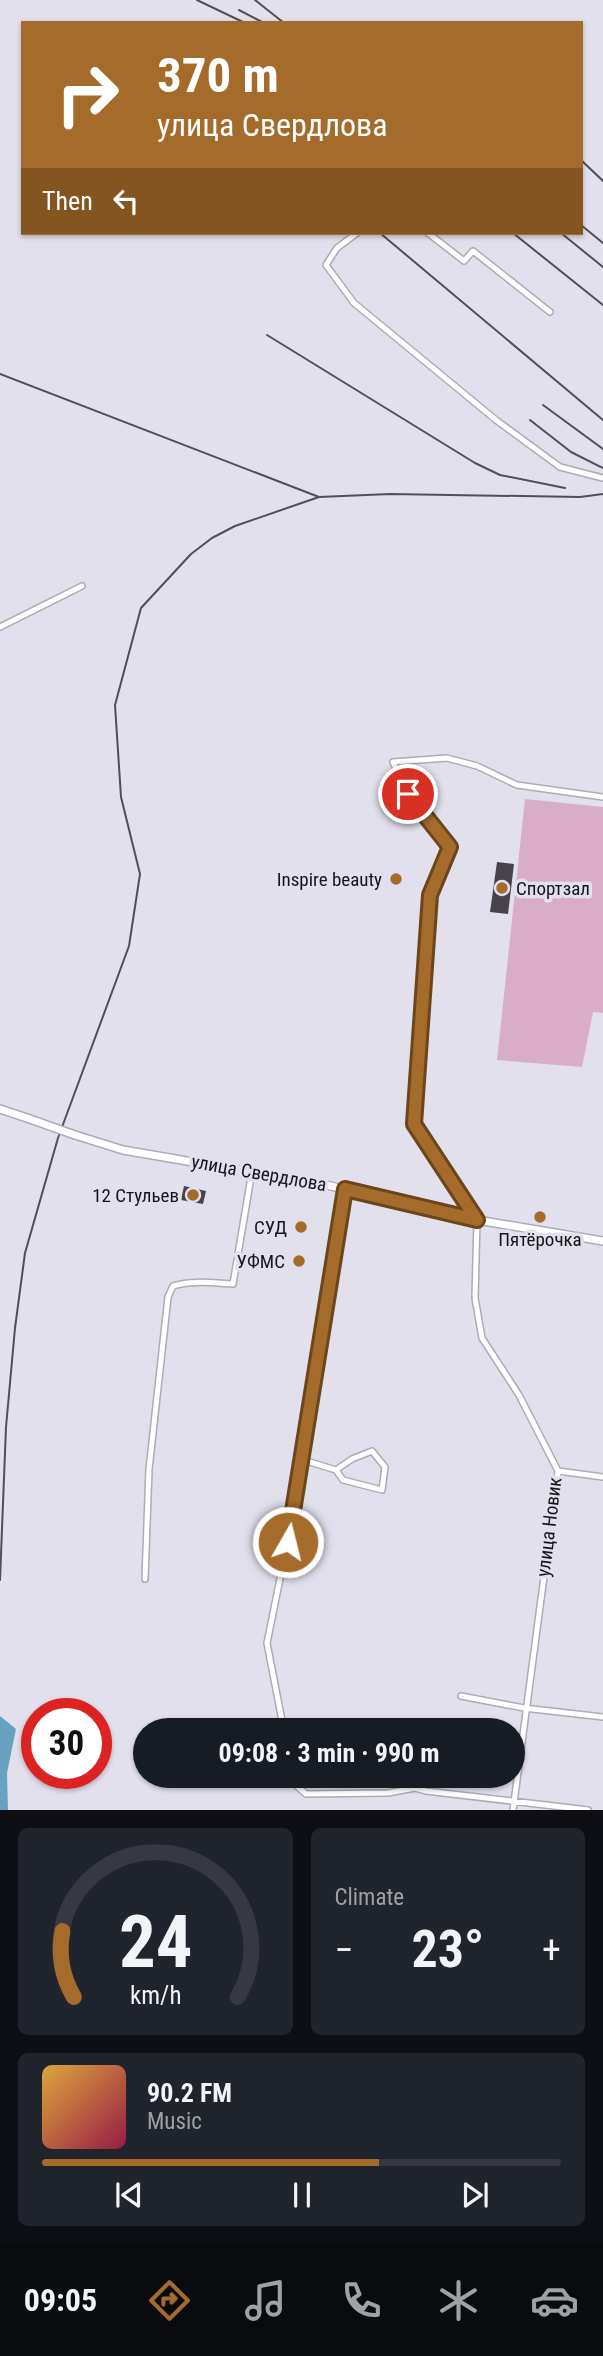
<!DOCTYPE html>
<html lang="en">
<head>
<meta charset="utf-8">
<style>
	body { margin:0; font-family:"Roboto Condensed",sans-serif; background:#20242c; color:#f1f3f6; height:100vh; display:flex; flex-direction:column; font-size:26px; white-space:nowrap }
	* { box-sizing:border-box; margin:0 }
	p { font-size:23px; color:#9ea1a6 }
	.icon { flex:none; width:38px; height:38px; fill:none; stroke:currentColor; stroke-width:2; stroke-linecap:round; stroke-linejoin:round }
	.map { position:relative; height:1810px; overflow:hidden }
	.side { display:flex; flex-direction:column; gap:18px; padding:18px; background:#0d0f14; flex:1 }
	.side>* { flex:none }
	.banner { position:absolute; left:21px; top:21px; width:562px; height:214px; border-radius:0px; box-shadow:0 2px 5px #0004; background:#a56b2a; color:#fff; overflow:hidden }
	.speed { position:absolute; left:21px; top:1698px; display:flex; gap:14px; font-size:35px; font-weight:700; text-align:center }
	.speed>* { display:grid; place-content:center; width:91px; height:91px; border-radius:50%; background:#171b24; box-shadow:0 2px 5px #0004; line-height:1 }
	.speed .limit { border:10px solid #d22; background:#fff; color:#111 }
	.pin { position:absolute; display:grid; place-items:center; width:60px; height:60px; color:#fff; margin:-30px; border:4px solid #fff; border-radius:50%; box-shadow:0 2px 7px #0007 }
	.me { position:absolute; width:77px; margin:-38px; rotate:8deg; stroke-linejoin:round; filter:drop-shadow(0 0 5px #0008) }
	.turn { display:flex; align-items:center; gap:24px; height:147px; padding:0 21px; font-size:32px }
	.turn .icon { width:91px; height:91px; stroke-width:2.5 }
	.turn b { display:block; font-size:49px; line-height:60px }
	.then { display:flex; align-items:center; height:66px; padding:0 21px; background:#0003; gap:14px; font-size:26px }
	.big { font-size:52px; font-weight:700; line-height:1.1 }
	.side .widget { flex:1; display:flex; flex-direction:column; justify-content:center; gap:10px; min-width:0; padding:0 24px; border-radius:10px; background:#20242c }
	.side .dial { align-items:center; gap:0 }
	.dial svg { height:182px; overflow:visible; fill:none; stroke:#363941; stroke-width:7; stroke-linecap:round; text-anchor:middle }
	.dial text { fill:#f1f3f6; stroke:none }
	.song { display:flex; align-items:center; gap:21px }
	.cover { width:84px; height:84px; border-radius:10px; background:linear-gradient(135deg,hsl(40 70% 55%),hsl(340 70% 35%)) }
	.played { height:7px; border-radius:4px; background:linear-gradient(90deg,#a56b2a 65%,#363941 65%) }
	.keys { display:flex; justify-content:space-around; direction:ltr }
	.heat { display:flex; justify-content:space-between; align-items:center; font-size:38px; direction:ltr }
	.side .tiles { flex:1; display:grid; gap:18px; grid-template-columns:1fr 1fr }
	.widget:last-child { grid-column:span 2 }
	.trip { position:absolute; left:133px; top:1718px; width:392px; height:70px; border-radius:35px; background:#171b24; box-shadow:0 2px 5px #0004; font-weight:700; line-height:70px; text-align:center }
	.dock { display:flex; height:112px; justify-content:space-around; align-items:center; background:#090b0e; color:#9ea1a6 }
	.dock .icon { width:49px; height:49px }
	.dock .current { color:#a56b2a }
	.dock b { font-size:32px; color:#f1f3f6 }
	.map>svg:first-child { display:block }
</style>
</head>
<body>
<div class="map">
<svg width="603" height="1810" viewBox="0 0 603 1810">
	<rect width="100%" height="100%" fill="#e1e0ec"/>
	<path fill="#daadc7" d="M 525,799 L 603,807 L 603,1013 L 593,1012 L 582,1067 L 497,1060 Z"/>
	<path fill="#69a2c1" d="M 0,1716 L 16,1729 L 7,1773 L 8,1810 L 0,1810 Z"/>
	<path fill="#48424a" d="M 497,862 L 514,864 L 508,914 L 490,912 Z
		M 184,1186 L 206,1191 L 203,1204 L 181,1200 Z"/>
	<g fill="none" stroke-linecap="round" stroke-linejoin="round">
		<defs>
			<path id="street" d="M 357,233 L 337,248 L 326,265 L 354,303 L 496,420 L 560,467 L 603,478
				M 428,233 L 464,261 L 473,251 L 550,312
				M 0,627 L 82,586
				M 300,1459 L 336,1470 L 352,1459 L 372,1451 L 385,1467 L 382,1490 L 343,1480 L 336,1470
				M 558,1471 L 603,1477
				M 145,1579 L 149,1469 L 168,1297 L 173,1286 C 193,1280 212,1283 233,1284 L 252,1171
				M 461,1696 L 524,1708 L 603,1717
				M 284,1731 L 267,1643 L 288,1539 L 345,1189
				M 290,1776 L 290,1780 L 306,1794 L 388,1793 L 415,1788 L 426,1791 L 588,1810
				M 513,1810 L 558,1471 L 519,1395 L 482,1338 L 475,1298 L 477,1220 L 414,1124 L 430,895 L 450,847 L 407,794 L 393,762 L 447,758 L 477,766 L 517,785 L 603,797"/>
			<path id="secondary" d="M 0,1109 L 27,1118
				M 75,1135 L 123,1150 L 322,1184 L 477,1220 L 603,1241"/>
		</defs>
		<use href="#street" stroke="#acabb7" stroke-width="8"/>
		<use href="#secondary" stroke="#acabb7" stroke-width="10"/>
		<use href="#street" stroke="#fff" stroke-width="5"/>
		<use href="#secondary" stroke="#fff" stroke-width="7"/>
		<path stroke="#504f56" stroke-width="2" d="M 197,0 L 245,23
			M 255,0 L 284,23
			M 239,10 L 264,23
			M 581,160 L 603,181
			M 581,225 L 603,243
			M 380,233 L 603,420
			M 513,233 L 603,305
			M 561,233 L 603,267
			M 267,335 L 475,463 L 500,475 L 565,488
			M 0,374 L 319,497
			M 543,405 L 603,449
			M 530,420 L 571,452 L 603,468
			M 0,1580 L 6,1427 L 15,1328 L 25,1253 L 58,1138 L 129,946 L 140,874 L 121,797 L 115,705 L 141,608 L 191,554 L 212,538 L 235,526 L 319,497 L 390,494 L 580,497 L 603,494"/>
		<defs>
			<path id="secondary-bridge" d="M 27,1118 L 75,1135"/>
		</defs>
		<use href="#secondary-bridge" stroke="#acabb7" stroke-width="10" stroke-linecap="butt"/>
		<use href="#secondary-bridge" stroke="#fff" stroke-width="7"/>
	</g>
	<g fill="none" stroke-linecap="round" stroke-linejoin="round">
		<defs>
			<path id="route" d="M 288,1542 L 345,1189 L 477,1220 L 414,1124 L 430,895 L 450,847 L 408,794"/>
		</defs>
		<use href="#route" stroke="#6b461b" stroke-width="18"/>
		<use href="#route" stroke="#a56b2a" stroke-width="12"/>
	</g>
	<g fill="#a56b2a" stroke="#e1e0ec" stroke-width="2.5">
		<circle cx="396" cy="879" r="7"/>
		<circle cx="502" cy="888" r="7"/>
		<circle cx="193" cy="1195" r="7"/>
		<circle cx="540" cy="1217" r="7"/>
		<circle cx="301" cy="1227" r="7"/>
		<circle cx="299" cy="1261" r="7"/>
	</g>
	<g text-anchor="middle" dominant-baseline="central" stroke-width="7" stroke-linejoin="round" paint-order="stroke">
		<g font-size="19" fill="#151519" stroke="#e1e0ec" text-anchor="end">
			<text x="382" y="879">Inspire beauty</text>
			<text x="516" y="888" text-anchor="start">Спортзал</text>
			<text x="179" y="1195">12 Стульев</text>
			<text x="287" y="1227">СУД</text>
			<text x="540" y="1239" text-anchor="middle">Пятёрочка</text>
			<text x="285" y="1261">УФМС</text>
		</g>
		<g font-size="19" fill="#151519" stroke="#e1e0ec">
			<text transform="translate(259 1173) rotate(10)">улица Свердлова</text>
			<text transform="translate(549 1527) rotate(-83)">улица Новик</text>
		</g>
	</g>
</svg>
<div class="speed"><div class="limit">30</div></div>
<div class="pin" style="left:408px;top:794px;background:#d93025"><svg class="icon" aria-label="arrive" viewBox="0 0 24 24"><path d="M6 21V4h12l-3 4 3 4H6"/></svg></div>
<svg class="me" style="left:288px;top:1542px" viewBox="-20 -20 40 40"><circle r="17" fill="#a56b2a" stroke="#fff" stroke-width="3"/><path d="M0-11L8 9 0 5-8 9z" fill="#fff"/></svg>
<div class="trip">09:08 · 3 min · 990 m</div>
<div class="banner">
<div class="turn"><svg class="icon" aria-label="right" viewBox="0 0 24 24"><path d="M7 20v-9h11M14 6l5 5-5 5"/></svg><div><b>370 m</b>улица Свердлова</div></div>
<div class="then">Then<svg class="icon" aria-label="left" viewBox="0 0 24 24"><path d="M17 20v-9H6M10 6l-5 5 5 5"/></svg></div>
</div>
</div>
<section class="side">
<div class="tiles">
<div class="widget dial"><svg viewBox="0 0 100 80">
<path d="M14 69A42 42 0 1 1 86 69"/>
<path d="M14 69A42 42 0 0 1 9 40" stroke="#a56b2a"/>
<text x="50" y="56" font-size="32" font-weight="700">24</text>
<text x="50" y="72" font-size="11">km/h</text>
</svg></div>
<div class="widget"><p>Climate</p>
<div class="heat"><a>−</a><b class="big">23°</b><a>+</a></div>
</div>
<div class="widget">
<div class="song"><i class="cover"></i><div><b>90.2 FM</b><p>Music</p></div></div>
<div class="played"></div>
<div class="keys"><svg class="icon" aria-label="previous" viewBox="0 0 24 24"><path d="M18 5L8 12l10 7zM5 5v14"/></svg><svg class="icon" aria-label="pause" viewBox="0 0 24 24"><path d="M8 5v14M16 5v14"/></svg><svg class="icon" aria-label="next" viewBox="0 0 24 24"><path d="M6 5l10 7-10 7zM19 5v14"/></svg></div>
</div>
</div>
</section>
<nav class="dock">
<b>09:05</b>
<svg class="icon current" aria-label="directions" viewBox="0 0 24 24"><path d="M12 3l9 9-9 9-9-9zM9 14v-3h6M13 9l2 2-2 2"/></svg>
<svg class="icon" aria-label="music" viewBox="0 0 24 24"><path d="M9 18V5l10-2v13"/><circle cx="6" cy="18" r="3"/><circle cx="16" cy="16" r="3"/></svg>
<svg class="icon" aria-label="phone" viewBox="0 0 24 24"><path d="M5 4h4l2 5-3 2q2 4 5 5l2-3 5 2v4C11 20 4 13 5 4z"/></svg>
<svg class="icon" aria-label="climate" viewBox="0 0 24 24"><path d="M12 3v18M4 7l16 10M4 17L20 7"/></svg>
<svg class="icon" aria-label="car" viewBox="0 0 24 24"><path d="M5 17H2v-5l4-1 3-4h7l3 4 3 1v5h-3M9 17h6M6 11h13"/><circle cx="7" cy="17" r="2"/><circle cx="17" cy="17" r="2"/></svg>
</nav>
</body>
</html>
